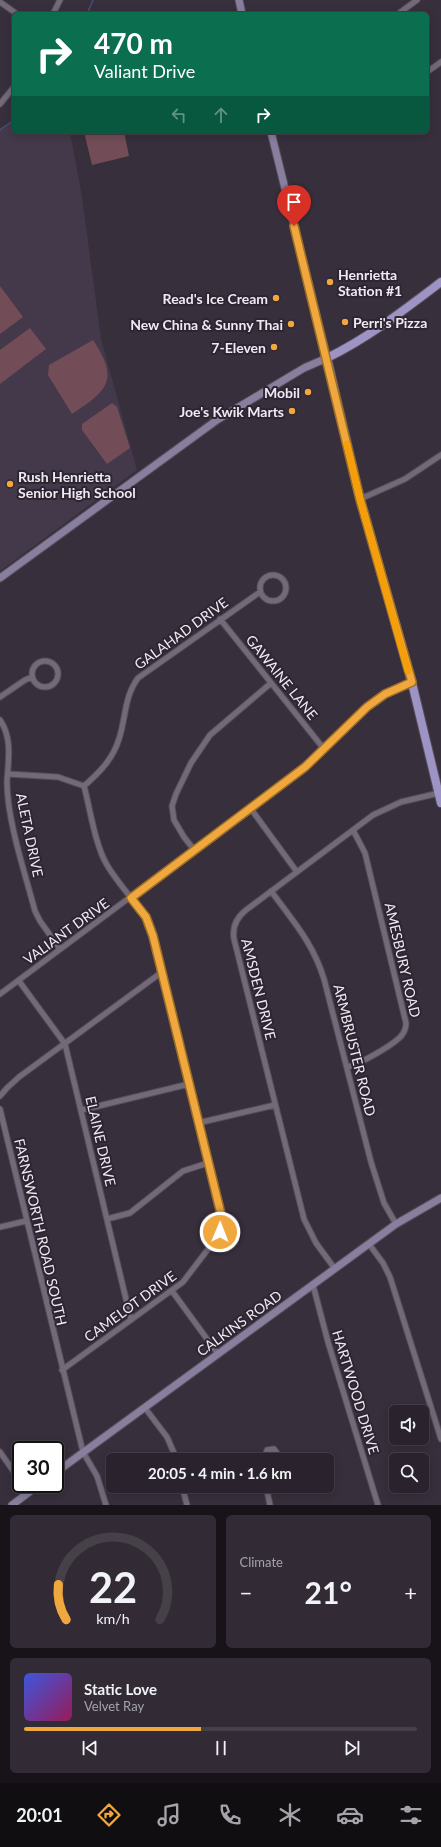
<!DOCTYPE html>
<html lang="en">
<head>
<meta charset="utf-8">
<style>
	body { margin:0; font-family:Lato,sans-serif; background:#322b35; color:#f1f3f6; height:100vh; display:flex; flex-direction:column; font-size:15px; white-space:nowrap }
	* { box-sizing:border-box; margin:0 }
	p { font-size:13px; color:#a5a4aa }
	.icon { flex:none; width:22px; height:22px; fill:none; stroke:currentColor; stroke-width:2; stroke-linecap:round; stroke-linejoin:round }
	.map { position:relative; height:1505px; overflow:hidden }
	.panel { display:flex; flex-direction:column; gap:10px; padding:10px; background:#171319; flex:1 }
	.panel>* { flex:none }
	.top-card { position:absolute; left:12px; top:12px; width:417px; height:122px; border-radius:6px; box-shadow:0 2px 10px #0003,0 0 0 1px #464049; background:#0b6e4f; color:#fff; overflow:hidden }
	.controls { position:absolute; left:389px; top:1405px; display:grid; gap:8px }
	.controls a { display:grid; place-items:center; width:40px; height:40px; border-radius:6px; background:#2a232d; box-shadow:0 2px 10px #0003,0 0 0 1px #464049; font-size:20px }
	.speed { position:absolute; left:12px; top:1441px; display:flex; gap:8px; font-size:20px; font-weight:700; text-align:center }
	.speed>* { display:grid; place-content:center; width:52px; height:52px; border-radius:50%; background:#2a232d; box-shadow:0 2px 10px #0003,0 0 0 1px #464049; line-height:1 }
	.speed .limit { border:2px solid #111; border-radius:6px; background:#fff; color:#111 }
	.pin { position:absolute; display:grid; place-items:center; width:34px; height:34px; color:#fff; margin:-41px -17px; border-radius:50% 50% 50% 0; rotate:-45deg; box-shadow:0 0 4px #0007 }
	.pin .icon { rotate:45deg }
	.me { position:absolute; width:44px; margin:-22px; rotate:1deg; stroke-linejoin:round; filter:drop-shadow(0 0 3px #0008) }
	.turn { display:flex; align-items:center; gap:14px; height:84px; padding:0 16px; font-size:18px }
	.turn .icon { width:52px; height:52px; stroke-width:2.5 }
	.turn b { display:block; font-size:28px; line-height:34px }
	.lanes { display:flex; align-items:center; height:38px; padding:0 16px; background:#0003; justify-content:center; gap:20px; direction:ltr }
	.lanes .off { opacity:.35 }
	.big { font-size:30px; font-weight:700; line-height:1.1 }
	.panel .widget { flex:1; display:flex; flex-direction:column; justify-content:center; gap:6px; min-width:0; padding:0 14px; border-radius:6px; background:#322b35 }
	.panel .dial { align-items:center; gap:0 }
	.dial svg { height:104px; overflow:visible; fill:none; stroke:#464049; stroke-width:7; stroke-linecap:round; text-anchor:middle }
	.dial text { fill:#f1f3f6; stroke:none }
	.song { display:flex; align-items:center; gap:12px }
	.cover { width:48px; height:48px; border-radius:6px; background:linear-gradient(135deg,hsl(230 70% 55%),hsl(330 70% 35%)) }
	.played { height:4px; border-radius:2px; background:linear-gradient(90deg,#efa73e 45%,#464049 45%) }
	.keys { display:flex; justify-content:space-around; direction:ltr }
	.heat { display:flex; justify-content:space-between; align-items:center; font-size:22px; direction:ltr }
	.panel .tiles { flex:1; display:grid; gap:10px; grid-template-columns:1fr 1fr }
	.widget:last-child { grid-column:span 2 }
	.trip { position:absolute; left:106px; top:1453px; width:228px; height:40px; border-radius:6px; background:#2a232d; box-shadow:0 2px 10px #0003,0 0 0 1px #464049; font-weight:700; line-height:40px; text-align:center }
	.tabs { display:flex; height:64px; justify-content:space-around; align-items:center; background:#110e12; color:#a5a4aa }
	.tabs .icon { width:28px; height:28px }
	.tabs .active { color:#efa73e }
	.tabs b { font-size:18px; color:#f1f3f6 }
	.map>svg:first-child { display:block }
</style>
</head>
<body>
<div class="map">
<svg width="441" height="1505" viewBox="0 0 441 1505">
	<rect width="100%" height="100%" fill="#382f3c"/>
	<path fill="#44394a" d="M 14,119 L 14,132 L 70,132 L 82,197 L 101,339 L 137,470 L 0,571 L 0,130 Z"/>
	<path fill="#724d57" d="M 84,132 L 124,132 L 129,156 L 92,165 Z
		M 0,286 L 23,317 L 0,334 Z
		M 30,328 L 46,349 L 0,384 L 0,350 Z
		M 93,340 C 119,379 109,390 72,414 L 48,375 L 49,365 Z
		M 112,403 L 117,407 L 130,448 L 107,464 L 82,430 L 82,424 Z"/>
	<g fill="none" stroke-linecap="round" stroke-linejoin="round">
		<path stroke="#445172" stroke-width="1.5" d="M 87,14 L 93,0
			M 0,130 L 14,120"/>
		<defs>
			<path id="street" d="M 0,2 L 17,14
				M 53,14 L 60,0
				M 398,14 L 417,0
				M 427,72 L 441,62
				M 0,104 L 14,87
				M 360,499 L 405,479 L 441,455
				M260 588a13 13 0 1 1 26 0a13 13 0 1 1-26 0Z
				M 220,619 L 324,749
				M32 674a13 13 0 1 1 26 0a13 13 0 1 1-26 0Z
				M 0,697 L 25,680 L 32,677
				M 0,720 C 13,739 8,761 7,782 C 7,820 25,873 35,911 L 40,921 L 60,949
				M 8,774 L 58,777 L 84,786
				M 84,786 C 99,773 113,759 119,739 C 126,718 124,697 138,678 L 260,592
				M 251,809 L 297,872
				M 195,851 L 184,837 L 174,820 L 172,806 L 176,794 L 191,763 L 210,735 L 271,683
				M 271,891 C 293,921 313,943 324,979 L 371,1162 L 384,1203 L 396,1224
				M 19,981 L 65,1044 L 131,1320
				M 0,994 L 305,767 L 367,707 L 385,694 L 412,683
				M 348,1067 C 361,1063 394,1045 402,1035 C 405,1031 406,1028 406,1023 L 365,853 L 353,830
				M 0,1096 L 7,1088 L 19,1077 L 162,972
				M 0,1109 L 83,1452 L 97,1476 L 106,1505
				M 82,1110 L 189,1084
				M 198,1123 L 275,1105
				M 107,1219 L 130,1213 L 183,1171 L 208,1163
				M 0,1227 L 26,1221
				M 369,1244 L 383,1263 L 390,1277 L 441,1439
				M 335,1269 L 316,1243 L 304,1219 L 234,939 C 232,927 236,918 246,910 L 373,815 L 401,802 L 439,793
				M 313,1285 L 328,1342 L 378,1505
				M 172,1291 L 218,1354
				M 62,1370 L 183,1282 L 218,1236 L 221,1226 L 221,1214 L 153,936 C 144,908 121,889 107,865 C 95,845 90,808 84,786
				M 145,1408 L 167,1437 L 177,1460
				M 0,1452 L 21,1482
				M 264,1460 L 267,1450 L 274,1449 L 279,1456 L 278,1460
				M 22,1484 L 28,1493
				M 182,1486 L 187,1505
				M 266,1486 L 270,1505"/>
			<path id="secondary" d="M 239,0 L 242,14
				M 0,578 L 217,420 L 304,368 L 327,358 L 271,132
				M 55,1473 L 396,1224 L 441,1198
				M 12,1505 L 40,1484"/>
			<path id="primary" d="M 441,282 C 404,310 368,338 327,358 L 360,499 L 412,683 L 441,803"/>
		</defs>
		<use href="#street" stroke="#554e59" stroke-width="7"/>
		<use href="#secondary" stroke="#554e59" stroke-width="9"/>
		<use href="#primary" stroke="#554e59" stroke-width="10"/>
		<use href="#street" stroke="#736a79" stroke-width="5"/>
		<use href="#secondary" stroke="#887e9e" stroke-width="7"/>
		<use href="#primary" stroke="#9d93c4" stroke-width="8"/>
	</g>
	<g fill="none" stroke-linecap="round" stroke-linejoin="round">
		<defs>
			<path id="route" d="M 220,1232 L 221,1214 L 153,936 L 146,917 L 131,898 L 305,767 L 367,707 L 385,694 L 412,682 L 360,499 L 294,226"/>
		</defs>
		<use href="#route" stroke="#9b6d28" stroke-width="10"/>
		<use href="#route" stroke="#efa73e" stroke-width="7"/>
		<path stroke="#f59e0b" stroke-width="7" d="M 347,444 L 360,499 L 408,671"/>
	</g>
	<g fill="#efa73e" stroke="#2e2532" stroke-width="1.5">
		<circle cx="330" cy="282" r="4"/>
		<circle cx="276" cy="298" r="4"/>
		<circle cx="345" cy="322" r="4"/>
		<circle cx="291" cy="324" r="4"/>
		<circle cx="274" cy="347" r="4"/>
		<circle cx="308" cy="392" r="4"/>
		<circle cx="292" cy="411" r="4"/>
		<circle cx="10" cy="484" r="4"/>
	</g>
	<g text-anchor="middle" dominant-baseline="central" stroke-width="4" stroke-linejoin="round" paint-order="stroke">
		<g font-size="14" font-weight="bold" fill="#efeaf2" stroke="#2e2532" text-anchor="end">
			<text x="338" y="274" text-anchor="start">Henrietta<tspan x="338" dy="16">Station #1</tspan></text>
			<text x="268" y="298">Read's Ice Cream</text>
			<text x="353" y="322" text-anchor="start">Perri's Pizza</text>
			<text x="283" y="324">New China &amp; Sunny Thai</text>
			<text x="266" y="347">7-Eleven</text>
			<text x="300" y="392">Mobil</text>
			<text x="284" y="411">Joe's Kwik Marts</text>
			<text x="18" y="476" text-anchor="start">Rush Henrietta<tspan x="18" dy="16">Senior High School</tspan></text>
		</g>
		<g font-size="14" fill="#efeaf2" stroke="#2e2532">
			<text transform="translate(181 633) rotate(-36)">GALAHAD DRIVE</text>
			<text transform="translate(282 677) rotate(51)">GAWAINE LANE</text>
			<text transform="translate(30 835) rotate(78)">ALETA DRIVE</text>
			<text transform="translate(66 931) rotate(-36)">VALIANT DRIVE</text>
			<text transform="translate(403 960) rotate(77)">AMESBURY ROAD</text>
			<text transform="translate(259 989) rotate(76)">AMSDEN DRIVE</text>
			<text transform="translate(355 1050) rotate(76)">ARMBRUSTER ROAD</text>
			<text transform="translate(101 1141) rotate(77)">ELAINE DRIVE</text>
			<text transform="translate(41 1232) rotate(77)">FARNSWORTH ROAD SOUTH</text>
			<text transform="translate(130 1306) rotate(-36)">CAMELOT DRIVE</text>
			<text transform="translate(239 1323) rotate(-36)">CALKINS ROAD</text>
			<text transform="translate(356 1392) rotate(73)">HARTWOOD DRIVE</text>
		</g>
	</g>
</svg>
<div class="controls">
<a><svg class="icon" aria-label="sound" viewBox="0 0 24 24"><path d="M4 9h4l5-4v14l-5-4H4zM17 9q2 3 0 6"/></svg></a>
<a><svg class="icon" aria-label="search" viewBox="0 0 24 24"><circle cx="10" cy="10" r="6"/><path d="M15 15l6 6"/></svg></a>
</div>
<div class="speed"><div class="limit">30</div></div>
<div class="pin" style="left:294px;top:226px;background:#d93025"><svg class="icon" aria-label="arrive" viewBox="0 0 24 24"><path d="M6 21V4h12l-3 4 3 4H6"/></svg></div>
<svg class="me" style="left:220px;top:1232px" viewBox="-20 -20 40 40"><circle r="17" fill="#efa73e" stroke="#fff" stroke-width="3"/><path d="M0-11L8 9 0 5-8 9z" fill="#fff"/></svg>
<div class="trip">20:05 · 4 min · 1.6 km</div>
<div class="top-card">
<div class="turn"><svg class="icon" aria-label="right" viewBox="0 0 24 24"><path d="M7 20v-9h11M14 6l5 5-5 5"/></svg><div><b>470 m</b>Valiant Drive</div></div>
<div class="lanes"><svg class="icon off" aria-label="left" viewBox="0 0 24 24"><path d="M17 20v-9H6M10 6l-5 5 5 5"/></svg><svg class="icon off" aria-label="ahead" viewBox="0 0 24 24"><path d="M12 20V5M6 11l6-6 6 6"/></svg><svg class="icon" aria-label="right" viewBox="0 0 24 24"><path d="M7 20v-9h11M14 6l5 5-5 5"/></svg></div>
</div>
</div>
<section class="panel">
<div class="tiles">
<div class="widget dial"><svg viewBox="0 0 100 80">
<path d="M14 69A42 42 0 1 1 86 69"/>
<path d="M14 69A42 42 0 0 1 8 42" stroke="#efa73e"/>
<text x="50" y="56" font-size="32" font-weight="700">22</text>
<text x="50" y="72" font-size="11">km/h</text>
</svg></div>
<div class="widget"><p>Climate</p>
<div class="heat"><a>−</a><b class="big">21°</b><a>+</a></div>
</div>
<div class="widget">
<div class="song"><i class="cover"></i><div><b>Static Love</b><p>Velvet Ray</p></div></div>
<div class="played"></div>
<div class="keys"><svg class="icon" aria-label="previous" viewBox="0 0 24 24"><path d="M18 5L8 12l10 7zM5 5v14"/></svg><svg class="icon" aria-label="pause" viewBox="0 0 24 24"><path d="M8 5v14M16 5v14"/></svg><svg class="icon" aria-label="next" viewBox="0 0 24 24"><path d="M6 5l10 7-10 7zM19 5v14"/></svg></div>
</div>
</div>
</section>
<nav class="tabs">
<b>20:01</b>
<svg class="icon active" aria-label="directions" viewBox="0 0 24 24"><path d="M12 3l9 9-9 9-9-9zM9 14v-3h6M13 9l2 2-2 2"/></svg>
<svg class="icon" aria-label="music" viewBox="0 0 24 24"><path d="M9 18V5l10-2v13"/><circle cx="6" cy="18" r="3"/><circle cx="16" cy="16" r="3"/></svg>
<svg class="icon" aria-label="phone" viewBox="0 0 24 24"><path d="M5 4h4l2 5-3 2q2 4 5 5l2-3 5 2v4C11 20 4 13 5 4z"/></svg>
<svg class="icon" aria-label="climate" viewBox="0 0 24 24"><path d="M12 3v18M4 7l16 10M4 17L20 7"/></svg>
<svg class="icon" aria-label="car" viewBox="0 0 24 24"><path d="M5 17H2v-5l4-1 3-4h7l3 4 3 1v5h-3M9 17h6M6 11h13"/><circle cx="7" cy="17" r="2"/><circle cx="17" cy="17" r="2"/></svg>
<svg class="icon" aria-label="filters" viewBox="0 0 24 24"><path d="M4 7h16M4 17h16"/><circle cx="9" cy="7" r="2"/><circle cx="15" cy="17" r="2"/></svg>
</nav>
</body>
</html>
